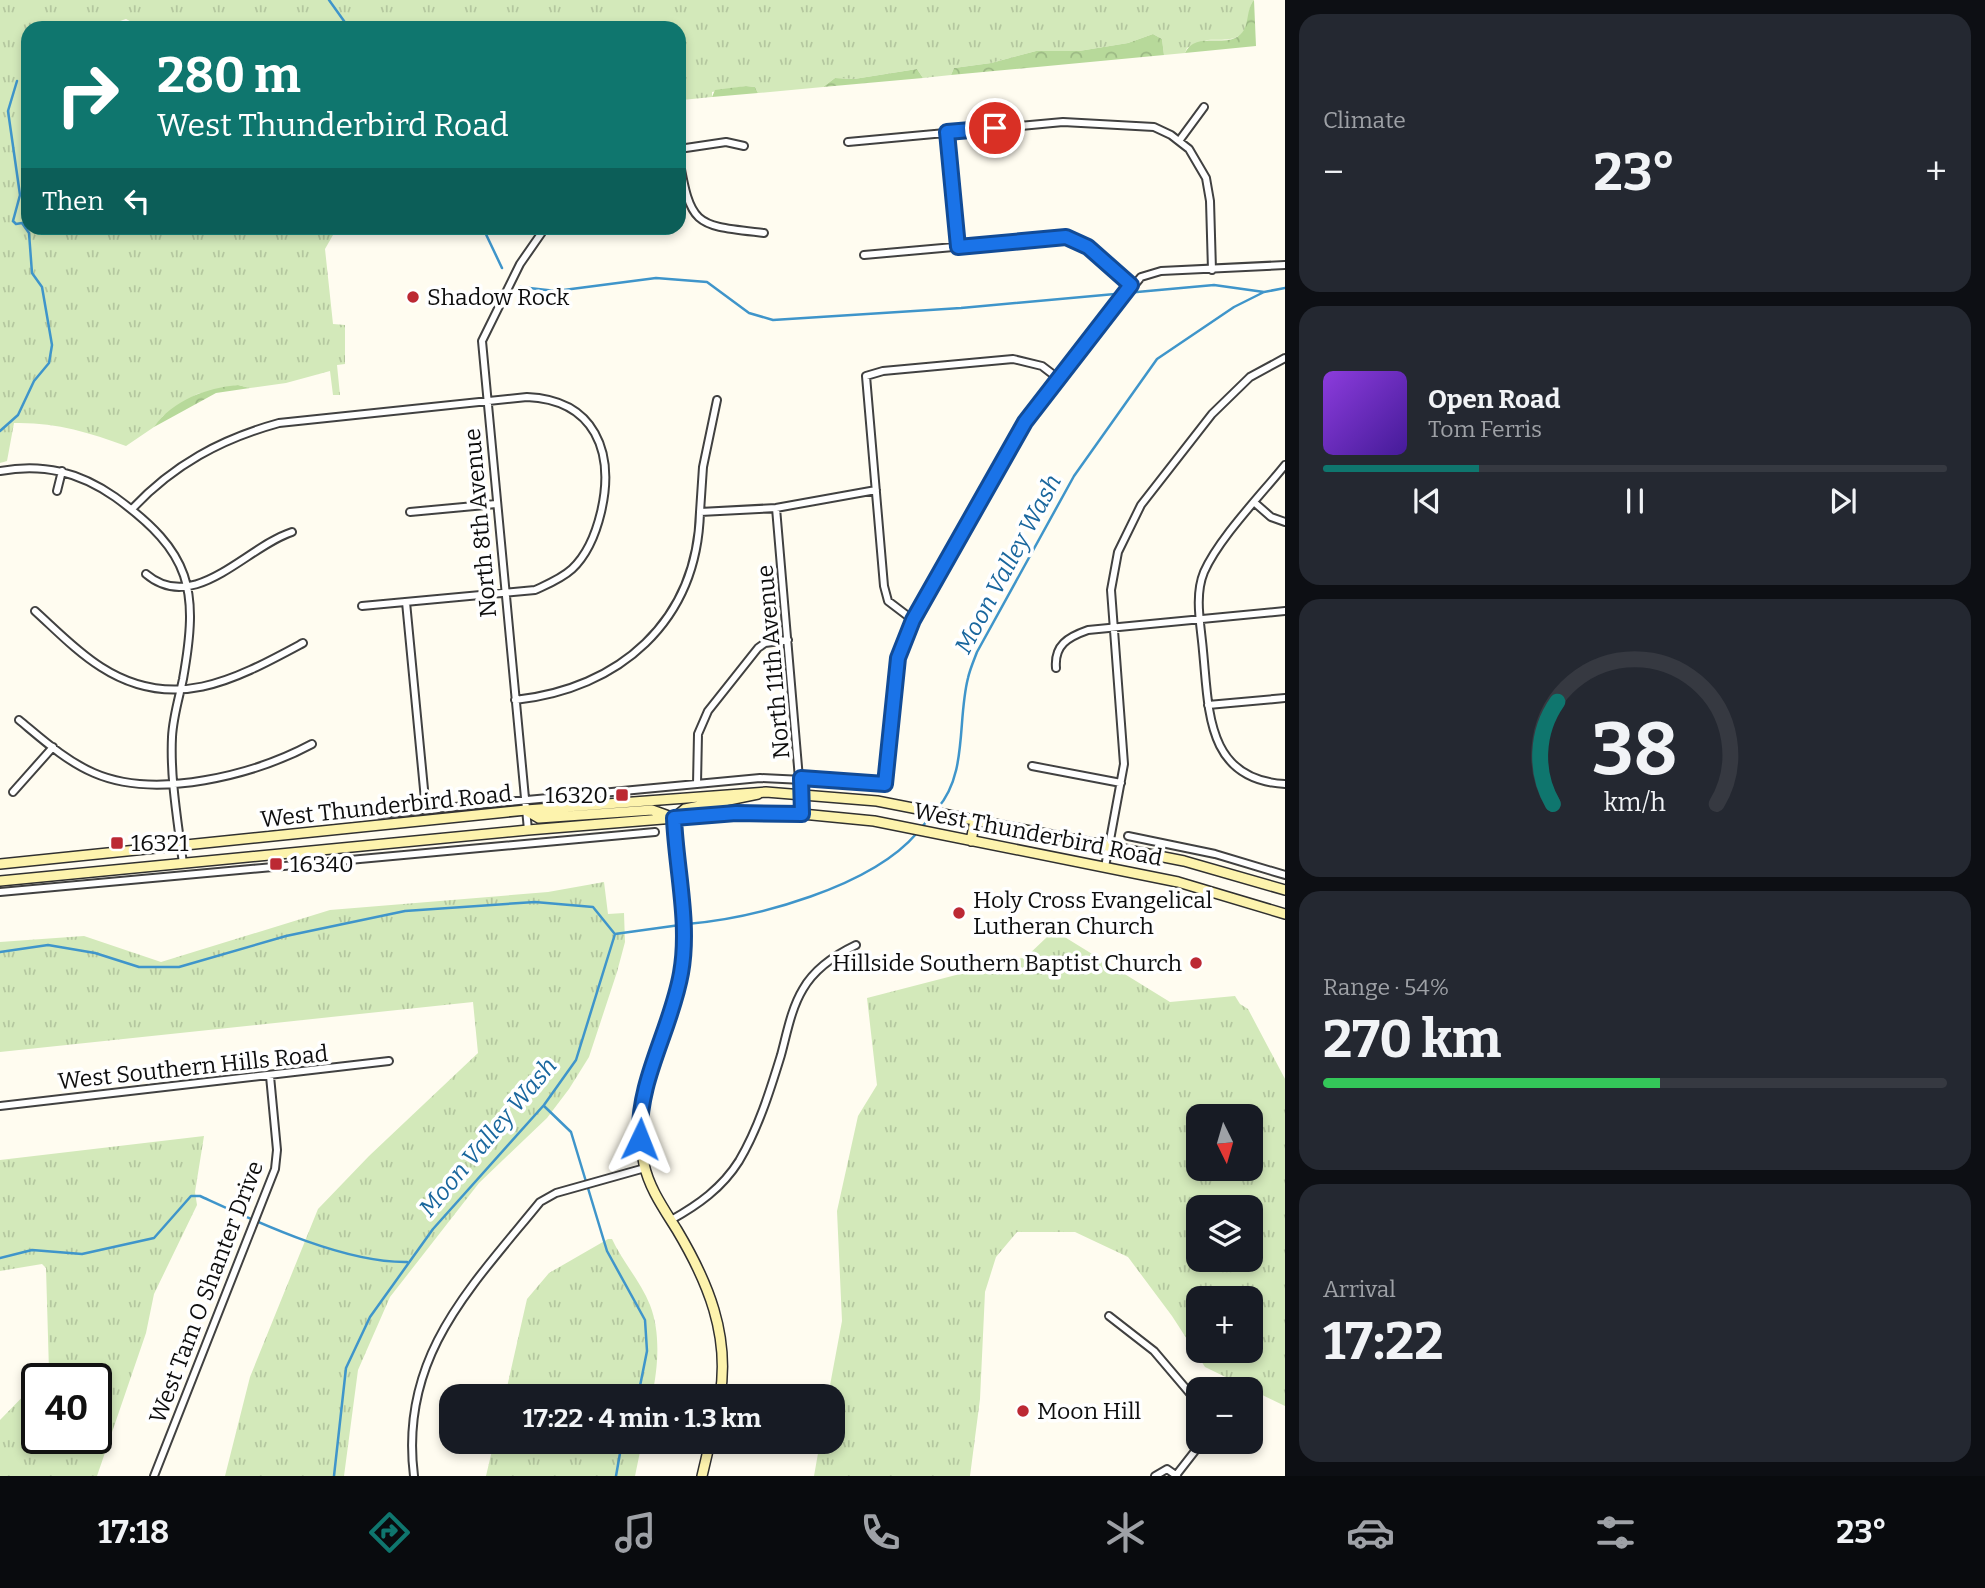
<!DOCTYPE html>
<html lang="en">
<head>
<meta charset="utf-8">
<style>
	body { margin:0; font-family:Bitter,serif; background:#242831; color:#f1f3f6; height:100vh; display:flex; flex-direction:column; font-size:26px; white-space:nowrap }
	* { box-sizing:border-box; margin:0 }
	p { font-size:23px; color:#9ea1a6 }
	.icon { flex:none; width:38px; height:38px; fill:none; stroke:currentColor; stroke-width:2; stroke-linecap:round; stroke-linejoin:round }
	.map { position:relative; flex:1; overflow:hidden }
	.details { display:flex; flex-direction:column; gap:14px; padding:14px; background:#0d0f14; width:700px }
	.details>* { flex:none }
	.hud { position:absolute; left:21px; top:21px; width:665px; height:214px; border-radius:21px; box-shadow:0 4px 10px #0003; background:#0f766e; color:#fff; overflow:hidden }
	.needle { width:46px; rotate:175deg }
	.controls { position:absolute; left:1186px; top:1104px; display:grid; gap:14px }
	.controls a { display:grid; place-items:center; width:77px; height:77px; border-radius:14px; background:#171b24; box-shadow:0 4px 10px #0003; font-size:35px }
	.speed { position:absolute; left:21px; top:1363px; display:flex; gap:14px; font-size:35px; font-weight:700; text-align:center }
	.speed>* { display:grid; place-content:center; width:91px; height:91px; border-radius:50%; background:#171b24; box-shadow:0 4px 10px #0003; line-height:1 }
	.speed .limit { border:4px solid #111; border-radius:10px; background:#fff; color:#111 }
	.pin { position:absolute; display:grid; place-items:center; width:60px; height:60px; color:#fff; margin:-30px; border:4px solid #fff; border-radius:50%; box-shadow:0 2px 7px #0007 }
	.me { position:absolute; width:77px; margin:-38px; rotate:2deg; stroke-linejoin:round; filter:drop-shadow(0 0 5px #0008) }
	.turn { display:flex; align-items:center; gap:24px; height:147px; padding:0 21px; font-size:32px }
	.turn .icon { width:91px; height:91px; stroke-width:2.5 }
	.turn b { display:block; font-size:49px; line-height:60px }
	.then { display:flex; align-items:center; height:66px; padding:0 21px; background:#0003; gap:14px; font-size:26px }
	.big { font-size:52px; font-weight:700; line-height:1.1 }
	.details .card { flex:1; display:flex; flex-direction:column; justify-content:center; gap:10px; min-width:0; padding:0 24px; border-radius:21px; background:#242831 }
	.details .dial { align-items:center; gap:0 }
	.dial svg { height:182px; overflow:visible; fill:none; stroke:#363941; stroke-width:7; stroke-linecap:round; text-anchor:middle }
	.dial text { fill:#f1f3f6; stroke:none }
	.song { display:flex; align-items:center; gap:21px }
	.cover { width:84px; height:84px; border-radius:10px; background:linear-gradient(135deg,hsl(270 70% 55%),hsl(260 70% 35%)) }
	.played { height:7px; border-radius:4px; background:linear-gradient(90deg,#0f766e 25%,#363941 25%) }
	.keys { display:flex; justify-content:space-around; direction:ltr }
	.heat { display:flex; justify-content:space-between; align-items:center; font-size:38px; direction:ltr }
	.charge { height:10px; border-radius:5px; background:linear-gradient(90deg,#34c759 54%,#363941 0) }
	.trip { position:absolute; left:439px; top:1384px; width:406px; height:70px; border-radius:21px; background:#171b24; box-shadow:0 4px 10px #0003; font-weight:700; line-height:70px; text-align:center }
	.tab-bar { display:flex; height:112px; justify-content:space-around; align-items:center; background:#090b0e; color:#9ea1a6 }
	.tab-bar .icon { width:49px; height:49px }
	.tab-bar .current { color:#0f766e }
	.tab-bar b { font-size:32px; color:#f1f3f6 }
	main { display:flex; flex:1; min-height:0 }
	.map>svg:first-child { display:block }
</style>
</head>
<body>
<main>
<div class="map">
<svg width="1285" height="1476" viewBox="0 0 1285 1476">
	<defs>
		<pattern id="grass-tufts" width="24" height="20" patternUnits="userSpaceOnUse" patternTransform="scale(1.75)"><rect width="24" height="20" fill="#d3e9ba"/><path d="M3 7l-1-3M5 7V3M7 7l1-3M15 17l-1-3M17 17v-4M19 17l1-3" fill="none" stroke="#b4c79f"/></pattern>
		<pattern id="forest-crowns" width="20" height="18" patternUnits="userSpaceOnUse" patternTransform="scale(1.75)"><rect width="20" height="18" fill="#b7d99a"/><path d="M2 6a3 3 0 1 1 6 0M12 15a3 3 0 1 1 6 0" fill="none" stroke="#9cb984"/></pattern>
	</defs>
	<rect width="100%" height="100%" fill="#fffcf0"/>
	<path fill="url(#grass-tufts)" fill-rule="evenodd" d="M 0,0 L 1254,0 C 1247,9 1251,16 1247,26 C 1239,43 1223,39 1208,40 C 1201,41 1194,45 1187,48 L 1185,53 L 1164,55 L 1162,39 L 1153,34 L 1128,43 L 1079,51 L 1036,51 L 991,63 L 954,68 L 951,75 L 923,78 L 917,69 L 854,79 L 835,78 L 823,87 L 758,93 L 755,87 L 746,86 L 712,92 L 712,97 L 682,100 L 679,28 L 143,28 L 126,19 L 120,21 L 120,28 L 28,28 L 28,228 L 337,228 L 325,249 L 333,324 L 345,325 L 345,364 L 337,365 L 340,395 L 333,395 L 330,371 L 286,383 L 250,388 L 238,385 L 197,394 L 163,416 L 154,427 L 126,446 C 88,432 55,422 14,423 L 7,461 L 0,463 Z
		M 604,882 L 608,914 L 624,913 L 625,942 L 617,972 L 589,1057 L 569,1089 L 547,1118 L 479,1183 L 390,1297 L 358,1370 L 344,1476 L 225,1476 L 250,1377 L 318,1209 L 369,1156 L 478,1053 L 473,1002 L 0,1052 L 0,942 L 84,936 L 161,962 L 330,910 L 548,892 Z
		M 1063,936 L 1170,1002 L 1235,996 L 1240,1004 L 1248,1009 L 1285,1079 L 1285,1406 L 1205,1367 L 1172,1316 L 1128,1257 L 1075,1232 L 1017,1232 L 996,1257 L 985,1292 L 980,1399 L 970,1476 L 814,1476 L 820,1442 L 833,1442 L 833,1396 L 828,1396 L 842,1321 L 837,1211 L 858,1116 L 877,1085 L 867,998 L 1026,957 L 1047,937 ZM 1199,1116 L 1251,1116 L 1251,1169 L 1199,1169 ZM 1199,1208 L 1251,1208 L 1251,1260 L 1199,1260 ZM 1199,1298 L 1251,1298 L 1251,1351 L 1199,1351 Z
		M 204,1136 L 195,1192 L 197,1205 L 154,1294 L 146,1333 L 97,1476 L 0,1476 L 0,1420 L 37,1382 L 37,1438 L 96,1438 L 96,1379 L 40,1379 L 49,1371 L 46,1268 L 42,1264 L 0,1271 L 0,1160 Z
		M 608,1239 L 612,1239 C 622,1261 641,1282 650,1305 C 661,1333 658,1368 652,1396 L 505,1396 L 527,1299 L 549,1273 Z
		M 494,1442 L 642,1442 L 635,1476 L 486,1476 Z"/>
	<path fill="url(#forest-crowns)" d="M 1254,0 L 1256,46 L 1185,53 C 1195,33 1219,45 1235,38 C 1252,30 1244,12 1254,0 Z
		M 1153,34 L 1162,39 L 1164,55 L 951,75 L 954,68 L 991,63 L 1036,51 L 1079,51 L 1128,43 Z
		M 917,69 L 923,78 L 823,87 L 835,78 L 854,79 Z
		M 746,86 L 755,87 L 758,93 L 712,97 L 715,90 Z
		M 238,385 L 250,388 L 216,393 L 154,427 C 173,400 206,388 238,385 Z"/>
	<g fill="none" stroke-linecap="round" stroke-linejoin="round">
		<path stroke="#3f95ca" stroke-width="2.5" d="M 329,0 L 349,28
			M 483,228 L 502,268
			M 520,287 L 556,291 L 656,278 L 707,282 L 749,313 L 773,320 L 961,308 L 1214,285 L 1264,292
			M 0,431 L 18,415 L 34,381 L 49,363 L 52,345 L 42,287 L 32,273 L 29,233 L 22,223 L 16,224 L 13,221 L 20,195 L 8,111 L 17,81
			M 937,809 C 968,774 957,721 968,678 C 970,669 974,660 977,652 L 1074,476 L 1157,359 L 1234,307 L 1264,292 L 1285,288
			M 921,828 L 933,814
			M 687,924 C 756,918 871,887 917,833
			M 0,952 L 48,945 L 95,953 L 139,967 L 179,967 L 286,936 L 405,911 L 535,902 L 593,907 L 614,933
			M 544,1106 L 571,1132 L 607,1251 L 645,1320 L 647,1351 L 638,1396
			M 0,1258 L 32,1250 L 82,1254 L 154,1238 L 191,1196 L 200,1196 C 257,1222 343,1263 407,1262
			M 334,1476 L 346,1368 L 370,1317 L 433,1229 L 544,1105 L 576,1060 L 615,934 L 680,925
			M 616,1476 L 622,1442"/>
		<defs>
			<path id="street" d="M 947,132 L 958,247
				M 1179,141 L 1204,107
				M 848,142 L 1063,122 L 1154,127 L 1171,135 L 1189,149 L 1206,178 L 1210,201 L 1212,270
				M 679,149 L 726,142 L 744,146
				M 679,158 C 691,228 696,225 764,233
				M 864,255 L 1066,237 L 1088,247 L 1131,285
				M 1285,465 C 1261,495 1219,538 1204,572 C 1194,596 1201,626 1203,651 C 1209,710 1206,780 1285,784
				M 0,471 C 43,463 79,472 115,497 C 192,553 199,589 183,679 C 179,698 173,717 172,737 C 170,779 178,822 183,864
				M 57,491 L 62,471
				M 1255,503 L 1271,517 L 1285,522
				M 776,508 L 802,814
				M 132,509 C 173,465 221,439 279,423 L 527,397 C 595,400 615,452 601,512 C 596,533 588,554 572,569 C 561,579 548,584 535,590 L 362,606
				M 410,512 L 496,504
				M 700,512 L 703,467 L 717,400
				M 146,574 C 194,615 246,547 292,532
				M 406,602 L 426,810
				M 35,611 C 56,630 77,652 101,667 C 174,714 236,679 303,643
				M 913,620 L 888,601 L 884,586 L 866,376 L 883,371 L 1013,359 L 1042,366 L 1059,379
				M 1056,668 C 1054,645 1068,637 1088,630 L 1285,611
				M 515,700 C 619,689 697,622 700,512 L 776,508 L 876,490
				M 1208,705 L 1285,698
				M 19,720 C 42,739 66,761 94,773 C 156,800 254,775 312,744
				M 1032,766 L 1121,783
				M 697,784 L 698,734 L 708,711 L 758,648 L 765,643 L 788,640
				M 13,792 L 53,747
				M 380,814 L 760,778 L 885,784 L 898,658 L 905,639 L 1017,436 L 1073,360 L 1141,277 L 1161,271 L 1285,265
				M 528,830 L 482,341 L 520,264 L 545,228
				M 1128,836 L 1215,854 L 1285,875
				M 1105,867 L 1124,764 L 1111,590 L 1118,552 L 1141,505 L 1212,414 L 1250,377 L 1285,358
				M 0,892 L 655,832
				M 0,1106 L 389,1061
				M 671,1220 C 698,1205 722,1188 739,1161 C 758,1129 770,1091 781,1055 C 787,1033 791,1009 803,989 C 815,968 835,955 856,945
				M 1109,1316 L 1154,1351 L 1199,1404
				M 1177,1474 L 1202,1442
				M 154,1476 L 275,1169 L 277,1150 L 270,1076
				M 414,1476 C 399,1357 470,1288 540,1202 L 556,1193 L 645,1168
				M 1155,1476 L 1167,1469 L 1177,1476"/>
			<path id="secondary" d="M 527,811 L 539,818 L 652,810 L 674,818
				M 674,818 C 676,868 690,923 682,973 C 670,1038 629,1095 644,1164 C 649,1188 664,1209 677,1230 C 708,1282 730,1335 720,1396
				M 674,818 L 685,809 L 758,794
				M 971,841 L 975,820
				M 0,864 L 526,810 L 766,792 L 877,801 L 1184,861 L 1285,890
				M 0,881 L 528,830 L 736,813 L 802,814 L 874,821 L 1178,882 L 1285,914
				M 702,1476 L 710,1442"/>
		</defs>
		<use href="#street" stroke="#414141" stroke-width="10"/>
		<use href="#secondary" stroke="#303030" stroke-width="12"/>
		<use href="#street" stroke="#fff" stroke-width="6"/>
		<use href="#secondary" stroke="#fdf3ad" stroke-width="9"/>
	</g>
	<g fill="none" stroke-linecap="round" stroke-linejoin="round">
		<defs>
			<path id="route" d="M 640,1139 C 637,1081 671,1030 681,973 C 690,923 676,868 674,818 L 736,813 L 802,814 L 801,778 L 885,784 L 898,658 L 913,620 L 1025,422 L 1131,285 L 1088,247 L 1066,237 L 958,247 L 947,132 L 995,128"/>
		</defs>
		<use href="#route" stroke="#114b97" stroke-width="18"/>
		<use href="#route" stroke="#1a73e8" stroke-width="12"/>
	</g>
	<g fill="#bc2933" stroke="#fff" stroke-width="2.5">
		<circle cx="413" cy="297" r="7"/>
		<rect x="615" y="788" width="14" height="14" rx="3.5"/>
		<rect x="110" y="836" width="14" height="14" rx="3.5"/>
		<rect x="269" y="857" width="14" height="14" rx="3.5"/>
		<circle cx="959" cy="913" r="7"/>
		<circle cx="1196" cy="963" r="7"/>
		<circle cx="1023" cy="1411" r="7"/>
	</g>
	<g text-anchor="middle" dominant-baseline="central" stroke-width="7" stroke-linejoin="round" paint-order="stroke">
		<g font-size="23" fill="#0e0e0e" stroke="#fff" text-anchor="start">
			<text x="427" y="297">Shadow Rock</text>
			<text x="608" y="795" text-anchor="end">16320</text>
			<text x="131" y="843">16321</text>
			<text x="290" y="864">16340</text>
			<text x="973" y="900">Holy Cross Evangelical<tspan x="973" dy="26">Lutheran Church</tspan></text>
			<text x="1182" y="963" text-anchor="end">Hillside Southern Baptist Church</text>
			<text x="1037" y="1411">Moon Hill</text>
		</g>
		<g font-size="23" fill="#0e0e0e" stroke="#fff">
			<text transform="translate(480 523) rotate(-95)">North 8th Avenue</text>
			<text transform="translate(773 662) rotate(-95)">North 11th Avenue</text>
			<text transform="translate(386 806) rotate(-6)">West Thunderbird Road</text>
			<text transform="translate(1038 834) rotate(11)">West Thunderbird Road</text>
			<text transform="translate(193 1067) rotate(-6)">West Southern Hills Road</text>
			<text transform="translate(206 1292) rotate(-69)">West Tam O Shanter Drive</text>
		</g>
		<g font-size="24" font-style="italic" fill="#1a679e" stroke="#fff">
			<text transform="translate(1008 564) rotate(-62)">Moon Valley Wash</text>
			<text transform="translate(488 1137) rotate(-50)">Moon Valley Wash</text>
		</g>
	</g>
</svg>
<div class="controls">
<a><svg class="needle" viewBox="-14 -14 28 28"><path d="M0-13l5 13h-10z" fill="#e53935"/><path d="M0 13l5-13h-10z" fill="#9ea1a6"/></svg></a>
<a><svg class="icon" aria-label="layers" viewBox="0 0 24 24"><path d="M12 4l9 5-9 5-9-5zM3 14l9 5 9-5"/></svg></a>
<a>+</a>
<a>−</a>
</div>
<div class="speed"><div class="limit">40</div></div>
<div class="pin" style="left:995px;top:128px;background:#d93025"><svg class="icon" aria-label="arrive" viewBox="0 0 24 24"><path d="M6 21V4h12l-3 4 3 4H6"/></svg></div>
<svg class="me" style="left:640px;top:1139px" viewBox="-20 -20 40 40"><path d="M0-17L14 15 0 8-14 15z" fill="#1a73e8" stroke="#fff" stroke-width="4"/></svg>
<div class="trip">17:22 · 4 min · 1.3 km</div>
<div class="hud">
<div class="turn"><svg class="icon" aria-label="right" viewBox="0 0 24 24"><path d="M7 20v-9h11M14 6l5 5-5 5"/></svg><div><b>280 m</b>West Thunderbird Road</div></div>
<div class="then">Then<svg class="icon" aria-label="left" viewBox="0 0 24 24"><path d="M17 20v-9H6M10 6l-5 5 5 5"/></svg></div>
</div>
</div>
<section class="details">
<div class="card"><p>Climate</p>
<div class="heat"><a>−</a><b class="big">23°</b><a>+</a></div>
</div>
<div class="card">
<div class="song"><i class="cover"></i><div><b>Open Road</b><p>Tom Ferris</p></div></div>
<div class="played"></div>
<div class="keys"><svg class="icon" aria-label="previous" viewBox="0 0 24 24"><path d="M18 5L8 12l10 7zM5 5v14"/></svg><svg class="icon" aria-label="pause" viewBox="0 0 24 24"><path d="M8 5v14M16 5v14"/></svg><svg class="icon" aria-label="next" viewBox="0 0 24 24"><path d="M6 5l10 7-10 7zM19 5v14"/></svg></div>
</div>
<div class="card dial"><svg viewBox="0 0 100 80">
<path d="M14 69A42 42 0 1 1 86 69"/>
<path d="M14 69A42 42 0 0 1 16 24" stroke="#0f766e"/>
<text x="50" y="56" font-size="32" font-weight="700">38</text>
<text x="50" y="72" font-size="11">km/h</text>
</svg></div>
<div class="card"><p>Range · 54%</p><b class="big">270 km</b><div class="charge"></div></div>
<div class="card"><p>Arrival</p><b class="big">17:22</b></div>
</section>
</main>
<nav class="tab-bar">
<b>17:18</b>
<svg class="icon current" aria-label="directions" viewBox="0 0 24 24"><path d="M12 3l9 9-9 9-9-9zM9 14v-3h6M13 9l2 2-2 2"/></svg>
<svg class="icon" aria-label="music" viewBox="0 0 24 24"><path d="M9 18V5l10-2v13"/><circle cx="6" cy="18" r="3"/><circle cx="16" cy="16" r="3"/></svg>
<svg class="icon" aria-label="phone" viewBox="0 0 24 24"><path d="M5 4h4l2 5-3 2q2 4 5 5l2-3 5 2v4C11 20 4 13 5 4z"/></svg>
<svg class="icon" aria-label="climate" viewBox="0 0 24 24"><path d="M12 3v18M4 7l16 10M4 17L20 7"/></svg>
<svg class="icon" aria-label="car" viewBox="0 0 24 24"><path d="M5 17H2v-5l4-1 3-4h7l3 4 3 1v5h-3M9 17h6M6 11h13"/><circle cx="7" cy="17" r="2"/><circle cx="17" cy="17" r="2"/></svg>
<svg class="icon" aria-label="filters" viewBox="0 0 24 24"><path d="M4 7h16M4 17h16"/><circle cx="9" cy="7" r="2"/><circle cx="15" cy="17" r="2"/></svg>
<b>23°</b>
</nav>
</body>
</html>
